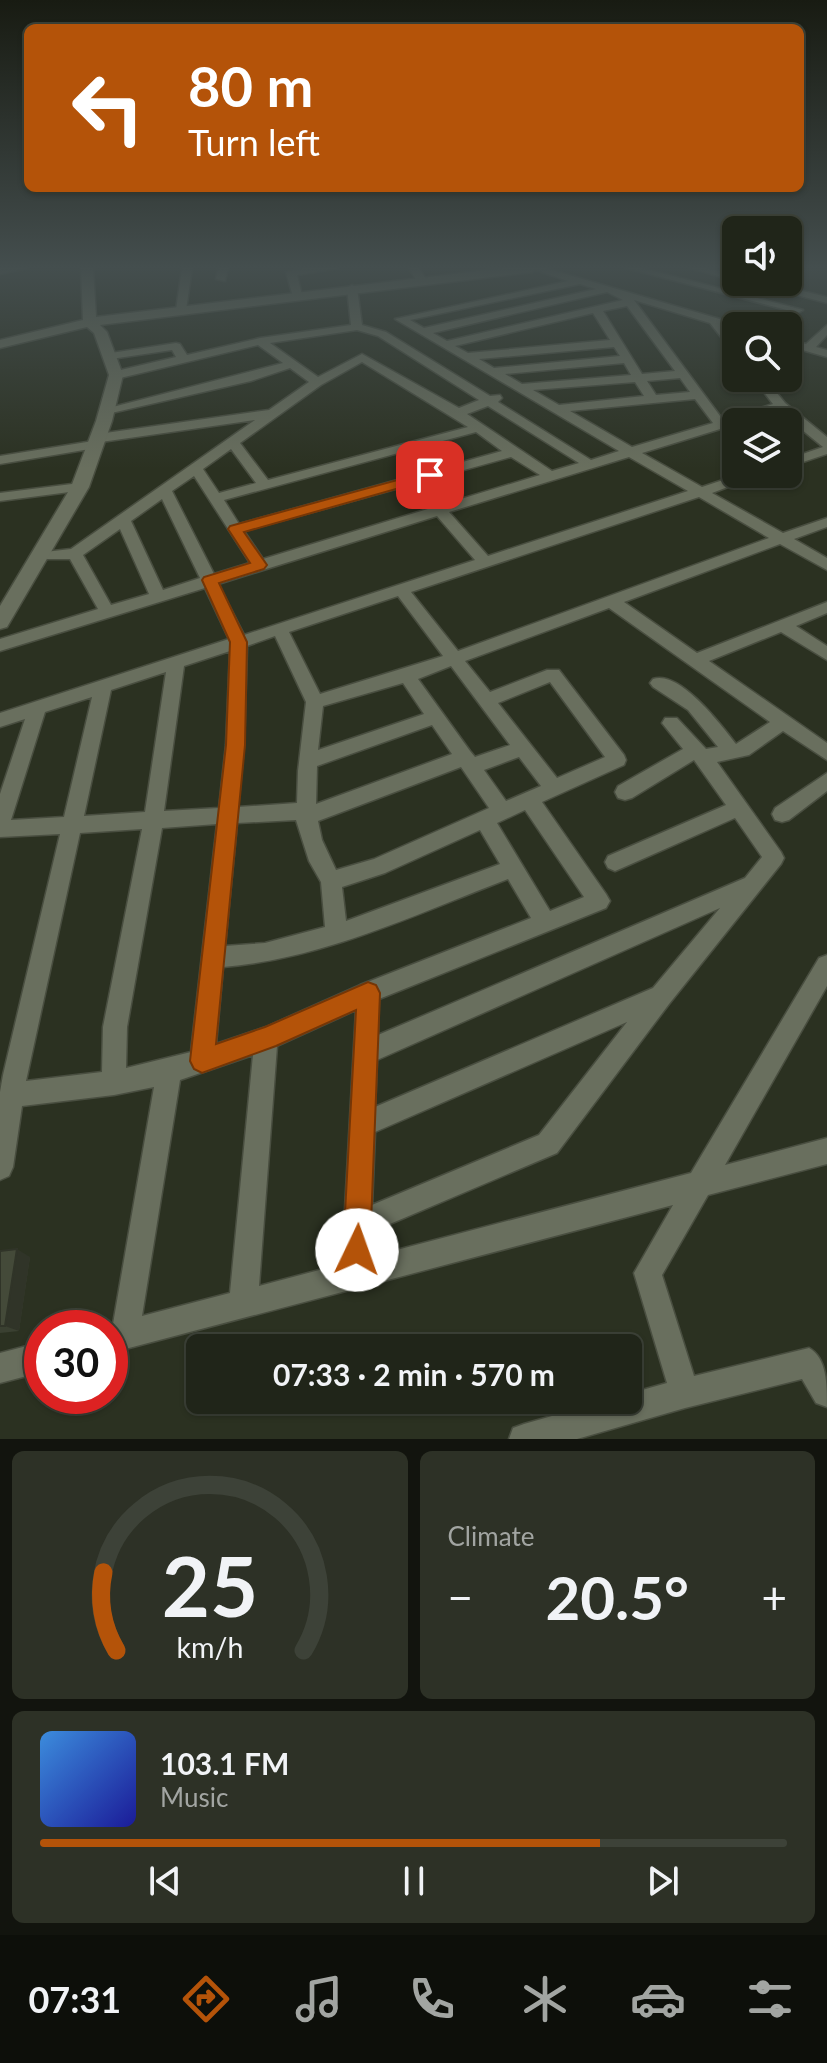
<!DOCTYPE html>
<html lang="en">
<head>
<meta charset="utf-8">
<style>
	body { margin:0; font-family:Lato,sans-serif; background:#2d3126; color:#f1f3f6; height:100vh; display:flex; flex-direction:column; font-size:30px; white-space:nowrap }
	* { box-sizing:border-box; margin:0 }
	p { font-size:26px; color:#a2a5a2 }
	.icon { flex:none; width:44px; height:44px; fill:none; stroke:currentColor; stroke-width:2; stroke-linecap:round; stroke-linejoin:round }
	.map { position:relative; height:1439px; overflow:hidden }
	.panel { display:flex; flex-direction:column; gap:12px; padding:12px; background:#12140e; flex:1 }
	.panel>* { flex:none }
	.guide { position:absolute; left:24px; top:24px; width:780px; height:168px; border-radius:12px; box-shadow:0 2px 6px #0004,0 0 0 2px #3d4238; background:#b45309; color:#fff; overflow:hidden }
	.tools { position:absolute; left:722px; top:216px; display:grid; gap:16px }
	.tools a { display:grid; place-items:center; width:80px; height:80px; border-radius:12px; background:#202519; box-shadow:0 2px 6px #0004,0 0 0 2px #3d4238; font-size:40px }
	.speed { position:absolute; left:24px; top:1310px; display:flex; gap:16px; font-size:40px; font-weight:700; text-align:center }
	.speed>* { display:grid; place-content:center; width:104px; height:104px; border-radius:50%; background:#202519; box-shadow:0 2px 6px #0004,0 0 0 2px #3d4238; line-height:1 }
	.speed .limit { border:12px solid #d22; background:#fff; color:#111 }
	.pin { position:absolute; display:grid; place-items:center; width:68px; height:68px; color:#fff; margin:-34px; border-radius:16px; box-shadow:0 4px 12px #0006 }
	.me { position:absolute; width:88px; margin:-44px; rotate:3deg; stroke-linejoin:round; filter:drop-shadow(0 0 6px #0008) }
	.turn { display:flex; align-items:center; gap:28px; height:168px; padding:0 32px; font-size:36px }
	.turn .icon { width:104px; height:104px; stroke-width:2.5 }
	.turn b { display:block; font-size:56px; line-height:68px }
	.big { font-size:60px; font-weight:700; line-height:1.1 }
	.panel .tile { flex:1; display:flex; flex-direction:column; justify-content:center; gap:12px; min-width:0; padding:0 28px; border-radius:12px; background:#2d3126 }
	.panel .dial { align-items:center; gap:0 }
	.dial svg { height:208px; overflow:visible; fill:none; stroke:#3d4238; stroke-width:7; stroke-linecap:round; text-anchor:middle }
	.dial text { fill:#f1f3f6; stroke:none }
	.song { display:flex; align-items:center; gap:24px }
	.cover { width:96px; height:96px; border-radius:12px; background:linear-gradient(135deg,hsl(210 70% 55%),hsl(240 70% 35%)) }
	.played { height:8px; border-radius:4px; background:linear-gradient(90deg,#b45309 75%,#3d4238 75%) }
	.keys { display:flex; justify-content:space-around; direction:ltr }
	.heat { display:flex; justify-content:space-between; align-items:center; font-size:44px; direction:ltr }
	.panel .tiles { flex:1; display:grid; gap:12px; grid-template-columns:1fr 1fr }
	.tile:last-child { grid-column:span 2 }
	.trip { position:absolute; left:186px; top:1334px; width:456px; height:80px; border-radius:12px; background:#202519; box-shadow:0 2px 6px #0004,0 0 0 2px #3d4238; font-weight:700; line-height:80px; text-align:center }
	.dock { display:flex; height:128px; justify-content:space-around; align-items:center; background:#0d0f0a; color:#a2a5a2 }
	.dock .icon { width:56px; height:56px }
	.dock .active { color:#b45309 }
	.dock b { font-size:36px; color:#f1f3f6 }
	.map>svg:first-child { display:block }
</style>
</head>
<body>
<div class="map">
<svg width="827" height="1439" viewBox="0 0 827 1439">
	<rect width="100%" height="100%" fill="#2b3121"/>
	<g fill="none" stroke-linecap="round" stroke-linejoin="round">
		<defs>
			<path id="minor" d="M 182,268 L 192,268 L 186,310 L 181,313 L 176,310 Z
				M 218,268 L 228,268 L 225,281 L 216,279 Z
				M 305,268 L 339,268 L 297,275 L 302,295 L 293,297 L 286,272 Z
				M 409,268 L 419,268 L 427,281 L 426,283 L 418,283 Z
				M 530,268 L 545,268 L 740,325 L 736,326 L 736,330 L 725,327 L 736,341 L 736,352 L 732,351 L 710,323 L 634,300 L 723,420 L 773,404 L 753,378 L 765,378 L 785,403 L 827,437 L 827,454 L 788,467 L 788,459 L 823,447 L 779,411 L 642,453 L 702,487 L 741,474 L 762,474 L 712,493 L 783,533 L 827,518 L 827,527 L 794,539 L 827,558 L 827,570 L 780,544 L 624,602 L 697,653 L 827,602 L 827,613 L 796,626 L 827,646 L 827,660 L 781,632 L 709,661 L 827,743 L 827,760 L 783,731 L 749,755 L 717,762 L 781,852 L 784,858 L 781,864 L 669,1004 L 557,1153 L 371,1232 L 370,1257 L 691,1173 L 819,958 L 827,955 L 827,986 L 725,1165 L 827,1138 L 827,1164 L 708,1195 L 662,1275 L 694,1376 L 809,1348 C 827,1358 827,1384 827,1407 L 816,1403 L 802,1379 L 685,1408 L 577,1439 L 509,1439 L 513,1428 L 524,1424 L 608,1400 L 628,1400 L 628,1394 L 667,1383 L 634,1273 L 673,1205 L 110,1353 L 110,1328 L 102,1328 L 113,1324 L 154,1087 L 114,1095 L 22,1106 L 13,1167 L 9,1176 L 0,1180 L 0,1092 L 3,1075 L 60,834 L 0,837 L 0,794 L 25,719 L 0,727 L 0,713 L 229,639 L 205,588 L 0,651 L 0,639 L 98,609 L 70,559 L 36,559 L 36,553 L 71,549 L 255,420 L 101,442 L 101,447 L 96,448 L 0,464 L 0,456 L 93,441 L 93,435 L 98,434 L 269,410 L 309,382 L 290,368 L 251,381 L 107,414 L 101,410 L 283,363 L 258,345 L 116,379 L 112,378 L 112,372 L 176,357 L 172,350 L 111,359 L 105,356 L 111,353 L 176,343 L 180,344 L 187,355 L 260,338 L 351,325 L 347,288 L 352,285 L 357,288 L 362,325 L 386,332 L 490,396 L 500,395 L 502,398 L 498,402 L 591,460 L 619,451 L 395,319 L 568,281 ZM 580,284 L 596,289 L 424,328 L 410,320 ZM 607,292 L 623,300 L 447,341 L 433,333 ZM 627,306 L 675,371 L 642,374 L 603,311 ZM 593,313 L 610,340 L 468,353 L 455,346 ZM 357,330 L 378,336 L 479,400 L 459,408 L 362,354 L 318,377 L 270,343 ZM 614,347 L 620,356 L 494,368 L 479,359 ZM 362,362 L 468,427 L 268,480 L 240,443 L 321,385 ZM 624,363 L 631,375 L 522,384 L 505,374 ZM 680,378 L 690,392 L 656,395 L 647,381 ZM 635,382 L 644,396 L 559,405 L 533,390 ZM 695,399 L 713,423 L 632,447 L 570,411 ZM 488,406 L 579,463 L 552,471 L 467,414 ZM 476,432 L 502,451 L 239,524 L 224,500 ZM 231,449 L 256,483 L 219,493 L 203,469 ZM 511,457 L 540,475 L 263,559 L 244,531 ZM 629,457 L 688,491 L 488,556 L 449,512 ZM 194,476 L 250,563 L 214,574 L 172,491 ZM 699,497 L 769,538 L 458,651 L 411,592 ZM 162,499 L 200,578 L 163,590 L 131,521 ZM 437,516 L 475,560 L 244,635 L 218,584 ZM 120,529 L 149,594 L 111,605 L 83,555 ZM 398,596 L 443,656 L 320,694 L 289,632 ZM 609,608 L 770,722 L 736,744 C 721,725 680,670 653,679 L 650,683 L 653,687 L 688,710 L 718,747 L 706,749 L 677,718 L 665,718 L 662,723 L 683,749 L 618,786 L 615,792 L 618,798 L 625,800 L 632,798 L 694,760 L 726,805 L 608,856 L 605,862 L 608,868 L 615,871 L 622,868 L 735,818 L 762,857 L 745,878 L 378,1035 L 379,999 L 606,908 L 610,901 L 606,894 L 542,802 L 624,765 L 626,760 L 624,755 L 559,670 L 547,670 L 490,692 L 465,661 ZM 275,636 L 306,702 L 298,771 L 297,803 L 238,807 L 244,745 L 247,646 ZM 230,651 L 226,745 L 219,808 L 164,811 L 184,666 ZM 451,666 L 510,745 L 475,757 L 470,751 L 418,679 ZM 166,672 L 145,812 L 84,816 L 111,690 ZM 550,682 L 605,757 L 557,778 L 498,703 ZM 403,683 L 424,714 L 318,750 L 323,706 ZM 92,697 L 64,817 L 11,820 L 45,712 ZM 432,725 L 452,754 L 316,804 L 317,766 ZM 519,757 L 541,786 L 506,801 L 484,770 ZM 461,767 L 489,808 L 374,859 L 336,870 L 322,840 L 318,821 ZM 525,810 L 584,897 L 550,911 L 497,823 ZM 296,820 L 309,861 L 321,882 L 325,927 L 265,943 L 225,946 L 237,823 ZM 217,824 L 191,1052 L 126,1068 L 127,1027 L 162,828 ZM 142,829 L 103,1027 L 102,1072 L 26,1081 L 80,833 ZM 480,830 L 500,864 L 346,921 L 342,887 L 385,873 ZM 508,879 L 531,918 L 360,985 L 266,1027 L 216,1044 L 223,967 C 323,959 416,914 508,879 ZM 720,908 L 653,988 L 375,1107 L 377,1060 ZM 356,1010 L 342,1264 L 259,1286 L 277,1046 ZM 627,1022 L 539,1135 L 372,1205 L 375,1132 ZM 253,1055 L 230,1293 L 142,1316 L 180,1080 Z
				M 626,268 L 642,268 L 803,310 L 798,313 Z
				M 690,268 L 706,268 L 736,275 L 736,281 Z
				M 748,282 L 766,282 L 827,297 L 827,303 Z
				M 827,325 L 827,335 L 816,347 L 827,350 L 827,357 L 788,346 L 788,339 L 806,344 Z
				M 80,483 L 87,487 L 85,490 L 0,501 L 0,493 Z
				M 827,773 L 827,791 L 789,820 L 782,822 L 775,820 L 772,814 L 775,808 Z
				M 42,1342 L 42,1372 L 0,1383 L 0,1353 Z"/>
			<path id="tertiary" d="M 0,268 L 27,268 L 0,274 Z
				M 81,268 L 93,268 L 96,317 L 504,268 L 538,268 L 532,272 L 100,325 L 107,332 L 123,375 L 112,421 L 89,487 L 7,627 L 0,629 L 0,606 L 71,487 L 96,421 L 109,375 L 94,333 L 87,327 L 0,348 L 0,340 L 83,320 Z"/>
		</defs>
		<use href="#minor" stroke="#494e40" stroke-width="3"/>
		<use href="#tertiary" stroke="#494e40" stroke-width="3"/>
		<use href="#minor" fill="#696f5e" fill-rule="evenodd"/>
		<use href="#tertiary" fill="#696f5e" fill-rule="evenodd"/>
	</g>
	<path fill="#3a4031" d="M 0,1251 L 30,1257 L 19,1331 L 0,1333 Z"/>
	<path fill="#303428" d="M 17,1249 L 30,1257 L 19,1331 L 5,1326 Z"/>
	<path fill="#444a39" stroke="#303428" stroke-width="2" d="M 17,1249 L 5,1326 L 0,1326 L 0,1251 Z"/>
	<linearGradient id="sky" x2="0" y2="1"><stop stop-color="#181b12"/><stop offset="0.57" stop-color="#444e4e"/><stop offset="1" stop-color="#444e4e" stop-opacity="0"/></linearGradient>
	<rect width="827" height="469" fill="url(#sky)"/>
	<path fill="#b45309" stroke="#753606" stroke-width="2" d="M 430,471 L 437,475 L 435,478 L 244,532 L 267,565 L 264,569 L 219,583 L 247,642 L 245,745 L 216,1044 L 265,1027 L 368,982 L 376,985 L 380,993 L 370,1250 L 366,1259 L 357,1263 L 347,1259 L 343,1250 L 356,1010 L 276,1046 L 202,1073 L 194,1069 L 190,1061 L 226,745 L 230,642 L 202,580 L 204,577 L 250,563 L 228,529 L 230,526 Z"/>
</svg>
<div class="tools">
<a><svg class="icon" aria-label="sound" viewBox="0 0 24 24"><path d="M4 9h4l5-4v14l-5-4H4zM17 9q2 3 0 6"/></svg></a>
<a><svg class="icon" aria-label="search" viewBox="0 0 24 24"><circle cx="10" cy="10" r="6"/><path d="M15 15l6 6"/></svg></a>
<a><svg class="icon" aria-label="layers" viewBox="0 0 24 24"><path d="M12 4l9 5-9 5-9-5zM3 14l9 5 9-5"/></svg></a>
</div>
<div class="speed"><div class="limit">30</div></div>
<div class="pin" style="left:430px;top:475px;background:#d93025"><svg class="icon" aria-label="arrive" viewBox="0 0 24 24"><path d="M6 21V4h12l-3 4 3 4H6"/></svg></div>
<svg class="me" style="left:357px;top:1250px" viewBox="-20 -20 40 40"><circle r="19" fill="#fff"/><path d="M0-13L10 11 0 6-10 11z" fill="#b45309"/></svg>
<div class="trip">07:33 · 2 min · 570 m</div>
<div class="guide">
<div class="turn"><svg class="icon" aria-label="left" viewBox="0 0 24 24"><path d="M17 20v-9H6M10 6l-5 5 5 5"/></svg><div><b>80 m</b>Turn left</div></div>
</div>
</div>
<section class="panel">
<div class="tiles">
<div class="tile dial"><svg viewBox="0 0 100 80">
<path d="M14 69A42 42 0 1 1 86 69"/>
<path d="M14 69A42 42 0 0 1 9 39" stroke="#b45309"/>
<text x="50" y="56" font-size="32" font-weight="700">25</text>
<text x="50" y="72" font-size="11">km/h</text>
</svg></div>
<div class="tile"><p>Climate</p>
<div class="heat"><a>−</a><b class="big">20.5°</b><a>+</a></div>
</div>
<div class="tile">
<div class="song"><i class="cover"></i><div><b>103.1 FM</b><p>Music</p></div></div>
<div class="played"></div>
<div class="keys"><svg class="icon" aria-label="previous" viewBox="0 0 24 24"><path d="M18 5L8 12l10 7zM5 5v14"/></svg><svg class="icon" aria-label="pause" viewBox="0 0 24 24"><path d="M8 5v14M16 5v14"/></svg><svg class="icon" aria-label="next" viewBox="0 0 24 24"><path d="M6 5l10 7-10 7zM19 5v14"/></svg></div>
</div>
</div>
</section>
<nav class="dock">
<b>07:31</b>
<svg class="icon active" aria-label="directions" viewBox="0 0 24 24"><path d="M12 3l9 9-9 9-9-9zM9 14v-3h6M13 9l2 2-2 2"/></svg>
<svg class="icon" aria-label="music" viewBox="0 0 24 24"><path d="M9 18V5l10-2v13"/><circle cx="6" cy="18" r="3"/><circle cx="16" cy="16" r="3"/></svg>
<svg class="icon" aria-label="phone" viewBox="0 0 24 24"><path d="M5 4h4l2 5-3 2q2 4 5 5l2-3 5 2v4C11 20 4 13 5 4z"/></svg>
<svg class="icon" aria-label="climate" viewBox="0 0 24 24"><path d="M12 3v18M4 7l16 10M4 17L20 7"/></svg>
<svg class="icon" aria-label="car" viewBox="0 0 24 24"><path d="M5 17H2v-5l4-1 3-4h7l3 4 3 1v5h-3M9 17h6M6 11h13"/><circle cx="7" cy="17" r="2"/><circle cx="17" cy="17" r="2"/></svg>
<svg class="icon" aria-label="filters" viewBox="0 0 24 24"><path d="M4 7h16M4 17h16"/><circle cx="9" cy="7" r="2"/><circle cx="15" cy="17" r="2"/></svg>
</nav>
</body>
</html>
